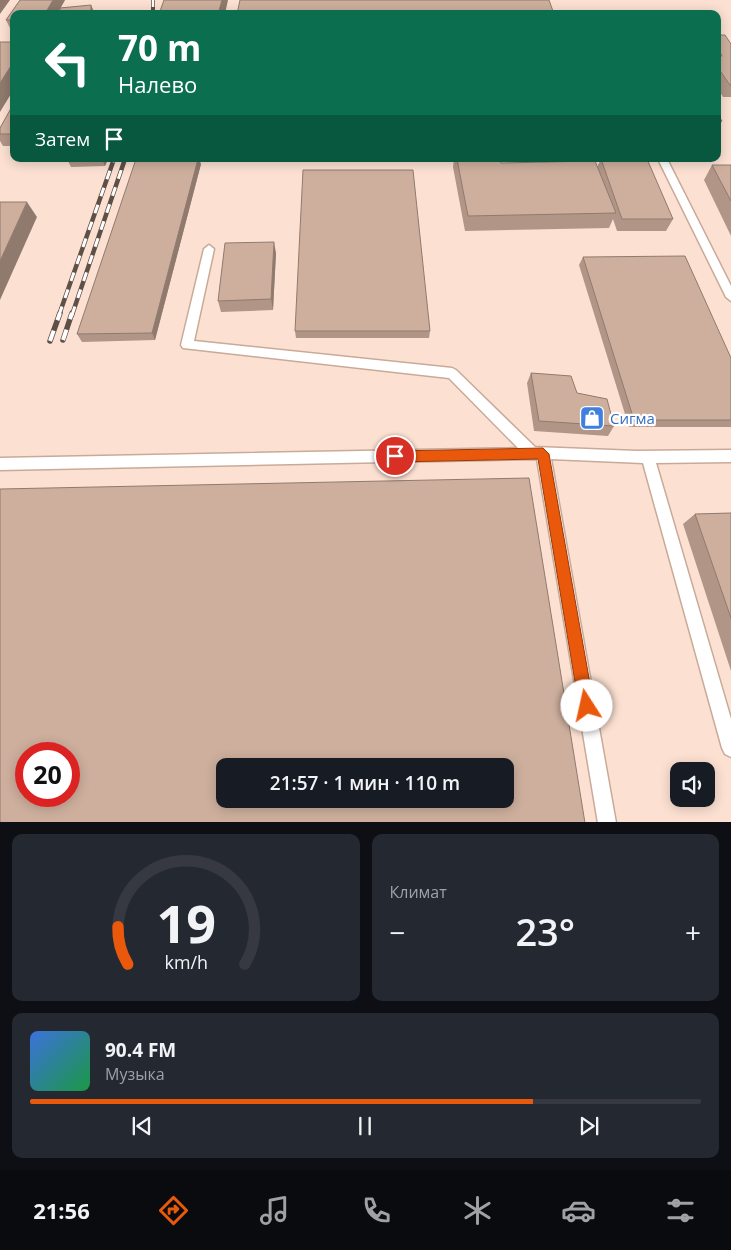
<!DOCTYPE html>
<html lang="ru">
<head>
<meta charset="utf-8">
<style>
	body { margin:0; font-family:"Open Sans",sans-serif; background:#242831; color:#f1f3f6; height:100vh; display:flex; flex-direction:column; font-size:19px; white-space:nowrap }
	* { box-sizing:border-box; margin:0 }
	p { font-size:16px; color:#9ea1a6 }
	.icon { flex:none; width:28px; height:28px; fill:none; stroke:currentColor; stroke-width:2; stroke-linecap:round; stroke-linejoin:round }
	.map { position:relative; height:822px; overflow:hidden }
	.drawer { display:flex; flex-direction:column; gap:12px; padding:12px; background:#0d0f14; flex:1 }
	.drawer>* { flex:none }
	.hud { position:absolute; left:10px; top:10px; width:711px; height:152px; border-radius:10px; box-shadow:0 2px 12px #0003; background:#0b6e4f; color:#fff; overflow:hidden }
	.controls { position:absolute; left:670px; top:762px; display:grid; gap:10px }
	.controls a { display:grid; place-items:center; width:45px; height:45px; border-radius:10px; background:#171b24; box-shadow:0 2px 12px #0003; font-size:25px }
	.speed { position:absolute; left:15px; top:742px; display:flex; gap:10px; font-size:25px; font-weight:700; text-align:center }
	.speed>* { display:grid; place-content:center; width:65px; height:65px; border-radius:50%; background:#171b24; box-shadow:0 2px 12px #0003; line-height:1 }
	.speed .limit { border:8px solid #d22; background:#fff; color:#111 }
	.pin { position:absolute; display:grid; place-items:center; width:42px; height:42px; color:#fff; margin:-21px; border:2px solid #fff; border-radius:50%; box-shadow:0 1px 5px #0007 }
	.me { position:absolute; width:55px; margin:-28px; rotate:350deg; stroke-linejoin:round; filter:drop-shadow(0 0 4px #0008) }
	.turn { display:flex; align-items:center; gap:18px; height:105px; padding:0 25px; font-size:22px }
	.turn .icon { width:65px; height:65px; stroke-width:2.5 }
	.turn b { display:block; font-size:35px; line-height:42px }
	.then { display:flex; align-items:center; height:48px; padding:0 25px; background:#0003; gap:10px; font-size:19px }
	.big { font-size:38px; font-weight:600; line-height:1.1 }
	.drawer .widget { flex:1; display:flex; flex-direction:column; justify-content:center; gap:8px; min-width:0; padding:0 18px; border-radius:10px; background:#242831 }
	.drawer .dial { align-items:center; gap:0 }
	.dial svg { height:130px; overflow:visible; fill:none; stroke:#363941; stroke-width:7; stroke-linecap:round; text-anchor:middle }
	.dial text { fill:#f1f3f6; stroke:none }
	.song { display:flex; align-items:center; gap:15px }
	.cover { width:60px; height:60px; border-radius:8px; background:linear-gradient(135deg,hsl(220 70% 55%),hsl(140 70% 35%)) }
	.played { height:5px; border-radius:2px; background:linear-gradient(90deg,#ea580c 75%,#363941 75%) }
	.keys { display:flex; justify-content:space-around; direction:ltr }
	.heat { display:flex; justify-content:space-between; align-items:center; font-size:28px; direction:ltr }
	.drawer .tiles { flex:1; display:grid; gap:12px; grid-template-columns:1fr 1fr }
	.widget:last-child { grid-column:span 2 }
	.trip { position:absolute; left:216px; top:758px; width:298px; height:50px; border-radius:10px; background:#171b24; box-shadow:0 2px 12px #0003; font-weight:600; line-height:50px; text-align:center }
	.menu { display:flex; height:80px; justify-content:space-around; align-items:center; background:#090b0e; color:#9ea1a6 }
	.menu .icon { width:35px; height:35px }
	.menu .selected { color:#ea580c }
	.menu b { font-size:22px; color:#f1f3f6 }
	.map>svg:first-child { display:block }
</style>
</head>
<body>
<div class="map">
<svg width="731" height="823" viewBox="0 0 731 823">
	<rect width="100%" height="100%" fill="#fce1d2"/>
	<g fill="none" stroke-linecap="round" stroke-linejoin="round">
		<defs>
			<path id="lane" d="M 658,159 L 667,159 L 731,286 L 731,301 L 726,297 Z
				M 209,245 L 214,249 L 194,341 L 452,368 L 456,370 L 535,447 L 637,451 L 731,450 L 731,462 L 656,463 L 731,719 L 731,757 L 725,754 L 722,748 L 643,463 L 551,459 L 616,823 L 598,823 L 537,459 L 0,470 L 0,458 L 518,448 L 449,378 L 183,348 L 181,345 L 204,249 Z"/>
		</defs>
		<use href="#lane" stroke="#c9aa98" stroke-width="3"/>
		<use href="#lane" fill="#fff" fill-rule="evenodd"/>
		<defs>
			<path id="rail-far2" d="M 153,0 L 153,14"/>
			<path id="rail-far1" d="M 59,315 L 114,159
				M 72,315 L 125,159"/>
			<path id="rail" d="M 63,340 L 72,313
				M 50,341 L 60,313"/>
		</defs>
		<use href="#rail-far2" stroke="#5f5047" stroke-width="4"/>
		<use href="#rail-far1" stroke="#5f5047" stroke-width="4.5"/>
		<use href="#rail" stroke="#5f5047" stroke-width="5.5"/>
		<use href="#rail-far2" stroke="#fff" stroke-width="2.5" stroke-dasharray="7" stroke-linecap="butt"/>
		<use href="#rail-far1" stroke="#fff" stroke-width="3" stroke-dasharray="9" stroke-linecap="butt"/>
		<use href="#rail" stroke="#fff" stroke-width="4" stroke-dasharray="11" stroke-linecap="butt"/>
	</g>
	<path fill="#b19687" d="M 20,0 L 65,0 L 57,14 L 14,14 L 14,32 L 12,32 L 6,20 Z
		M 718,35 L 731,44 L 731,97 L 723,97 L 718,89 Z
		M 14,103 L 14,146 L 3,146 L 0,141 L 0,128 Z
		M 718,115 L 722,121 L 718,129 Z
		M 67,159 L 108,159 L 105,166 L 71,167 Z
		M 454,159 L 500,159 L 501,163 L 597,167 L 601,159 L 673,219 L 666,231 L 617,231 L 613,219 L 609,228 L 465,231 L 453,167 Z
		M 201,164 L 155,340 L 82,342 L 77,334 Z
		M 712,165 L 731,165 L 731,236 L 704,180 Z
		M 276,253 L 273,310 L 221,312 L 218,301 Z
		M 583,257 L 731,358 L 731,427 L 629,427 L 579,265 Z
		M 295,331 L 430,331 L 429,338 L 296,338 Z
		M 531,373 L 577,393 L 614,426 L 608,436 L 534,431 L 527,383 Z
		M 731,513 L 731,671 L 683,524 L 695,514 Z"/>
	<path fill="#907a6e" d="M 0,0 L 10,0 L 0,14 Z
		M 53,0 L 65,0 L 57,14 L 45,14 Z
		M 222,0 L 228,0 L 225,14 L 218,14 Z
		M 91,5 L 95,14 L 91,14 Z
		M 14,61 L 14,89 L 0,112 L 0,83 Z
		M 102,159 L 108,159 L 105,166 Z
		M 198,159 L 199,159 L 201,164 L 155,340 L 152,333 Z
		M 27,202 L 37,217 L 0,300 L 0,261 Z
		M 274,242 L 276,253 L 273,310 L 271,299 Z"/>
	<path fill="#ceaf9d" stroke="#907a6e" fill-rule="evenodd" d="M 20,0 L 53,0 L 45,14 L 14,14 L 14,20 L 6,20 Z
		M 164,0 L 222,0 L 218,14 L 159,14 Z
		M 240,0 L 549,0 L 554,14 L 237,14 Z
		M 91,5 L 91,14 L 60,14 L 60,8 Z
		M 718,35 L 725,35 L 731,44 L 731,85 L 730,85 L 718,68 L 718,56 L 722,56 L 718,49 Z
		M 0,42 L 14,42 L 14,61 L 0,83 Z
		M 14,103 L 14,134 L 0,134 L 0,128 Z
		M 718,115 L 722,121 L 718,121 Z
		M 136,159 L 198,159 L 152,333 L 77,334 Z
		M 457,159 L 500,159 L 501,163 L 595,161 L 616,213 L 468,216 Z
		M 601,159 L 647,159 L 673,219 L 622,219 Z
		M 712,165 L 731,165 L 731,201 Z
		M 303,170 L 413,170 L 430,331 L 295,331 Z
		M 0,202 L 27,202 L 0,261 Z
		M 274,242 L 271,299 L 218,301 L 225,243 Z
		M 685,256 L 731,358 L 731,420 L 634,420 L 583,257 Z
		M 531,373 L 571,376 L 577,393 L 607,399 L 614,426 L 539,421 Z
		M 529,478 L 585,823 L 0,823 L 0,489 ZM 26,754 L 69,754 L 69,796 L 26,796 ZM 225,766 L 505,766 L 505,799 L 225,799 Z
		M 731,513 L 731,618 L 695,514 Z"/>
	<path fill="#ea580c" stroke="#983908" d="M 543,448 L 549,454 L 594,706 L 592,711 L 587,714 L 582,711 L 579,706 L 538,459 L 395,462 L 389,456 L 395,451 Z"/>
	<defs>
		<symbol id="shop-square" viewBox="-11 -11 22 22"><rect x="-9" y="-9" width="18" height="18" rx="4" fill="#3f7fe0" stroke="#fff"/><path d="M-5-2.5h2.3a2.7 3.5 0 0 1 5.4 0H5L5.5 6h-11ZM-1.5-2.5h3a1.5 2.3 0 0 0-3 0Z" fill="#fff"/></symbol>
	</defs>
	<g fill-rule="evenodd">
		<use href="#shop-square" x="578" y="404" width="28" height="28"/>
	</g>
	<g text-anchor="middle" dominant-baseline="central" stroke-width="4.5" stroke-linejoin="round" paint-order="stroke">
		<g font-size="15" fill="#366cbe" stroke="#fff" text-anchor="start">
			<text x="610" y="418">Сигма</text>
		</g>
	</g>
</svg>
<div class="controls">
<a><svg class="icon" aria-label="sound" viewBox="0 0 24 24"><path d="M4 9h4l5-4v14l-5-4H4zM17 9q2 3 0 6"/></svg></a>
</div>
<div class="speed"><div class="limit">20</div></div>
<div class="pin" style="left:395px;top:456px;background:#d93025"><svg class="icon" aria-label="arrive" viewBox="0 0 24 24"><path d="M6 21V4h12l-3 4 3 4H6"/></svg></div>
<svg class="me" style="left:587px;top:706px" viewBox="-20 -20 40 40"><circle r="19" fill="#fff"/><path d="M0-13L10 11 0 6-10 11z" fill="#ea580c"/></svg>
<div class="trip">21:57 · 1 мин · 110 m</div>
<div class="hud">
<div class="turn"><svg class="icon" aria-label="left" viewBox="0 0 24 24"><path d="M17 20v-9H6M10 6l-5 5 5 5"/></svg><div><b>70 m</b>Налево</div></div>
<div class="then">Затем<svg class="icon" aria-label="arrive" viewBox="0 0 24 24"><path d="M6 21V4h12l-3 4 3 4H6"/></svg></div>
</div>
</div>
<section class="drawer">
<div class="tiles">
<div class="widget dial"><svg viewBox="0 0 100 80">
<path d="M14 69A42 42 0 1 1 86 69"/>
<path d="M14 69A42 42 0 0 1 8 46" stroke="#ea580c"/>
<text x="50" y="56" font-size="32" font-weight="700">19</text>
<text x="50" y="72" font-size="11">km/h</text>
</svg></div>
<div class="widget"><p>Климат</p>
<div class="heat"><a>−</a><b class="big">23°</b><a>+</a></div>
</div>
<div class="widget">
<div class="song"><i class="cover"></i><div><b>90.4 FM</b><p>Музыка</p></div></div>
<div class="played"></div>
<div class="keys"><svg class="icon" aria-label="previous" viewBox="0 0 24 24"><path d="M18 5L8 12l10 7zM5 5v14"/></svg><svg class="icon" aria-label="pause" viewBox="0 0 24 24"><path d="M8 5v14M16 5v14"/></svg><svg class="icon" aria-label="next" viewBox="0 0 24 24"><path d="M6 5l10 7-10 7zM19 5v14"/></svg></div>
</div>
</div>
</section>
<nav class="menu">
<b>21:56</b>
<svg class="icon selected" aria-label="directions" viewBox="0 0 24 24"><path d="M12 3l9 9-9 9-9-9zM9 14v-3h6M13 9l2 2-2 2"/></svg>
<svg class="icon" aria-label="music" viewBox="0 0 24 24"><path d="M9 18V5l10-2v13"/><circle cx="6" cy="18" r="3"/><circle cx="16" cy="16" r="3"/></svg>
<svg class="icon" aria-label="phone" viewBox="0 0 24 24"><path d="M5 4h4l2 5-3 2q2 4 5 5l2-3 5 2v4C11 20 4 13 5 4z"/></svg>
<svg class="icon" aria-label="climate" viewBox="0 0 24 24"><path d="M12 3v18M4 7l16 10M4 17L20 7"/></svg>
<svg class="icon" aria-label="car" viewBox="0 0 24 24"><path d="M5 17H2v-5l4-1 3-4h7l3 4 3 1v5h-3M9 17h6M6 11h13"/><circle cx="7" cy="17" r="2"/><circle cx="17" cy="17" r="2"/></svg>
<svg class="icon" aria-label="filters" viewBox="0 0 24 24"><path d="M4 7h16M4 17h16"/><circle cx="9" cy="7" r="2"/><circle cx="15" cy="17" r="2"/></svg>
</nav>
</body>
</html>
